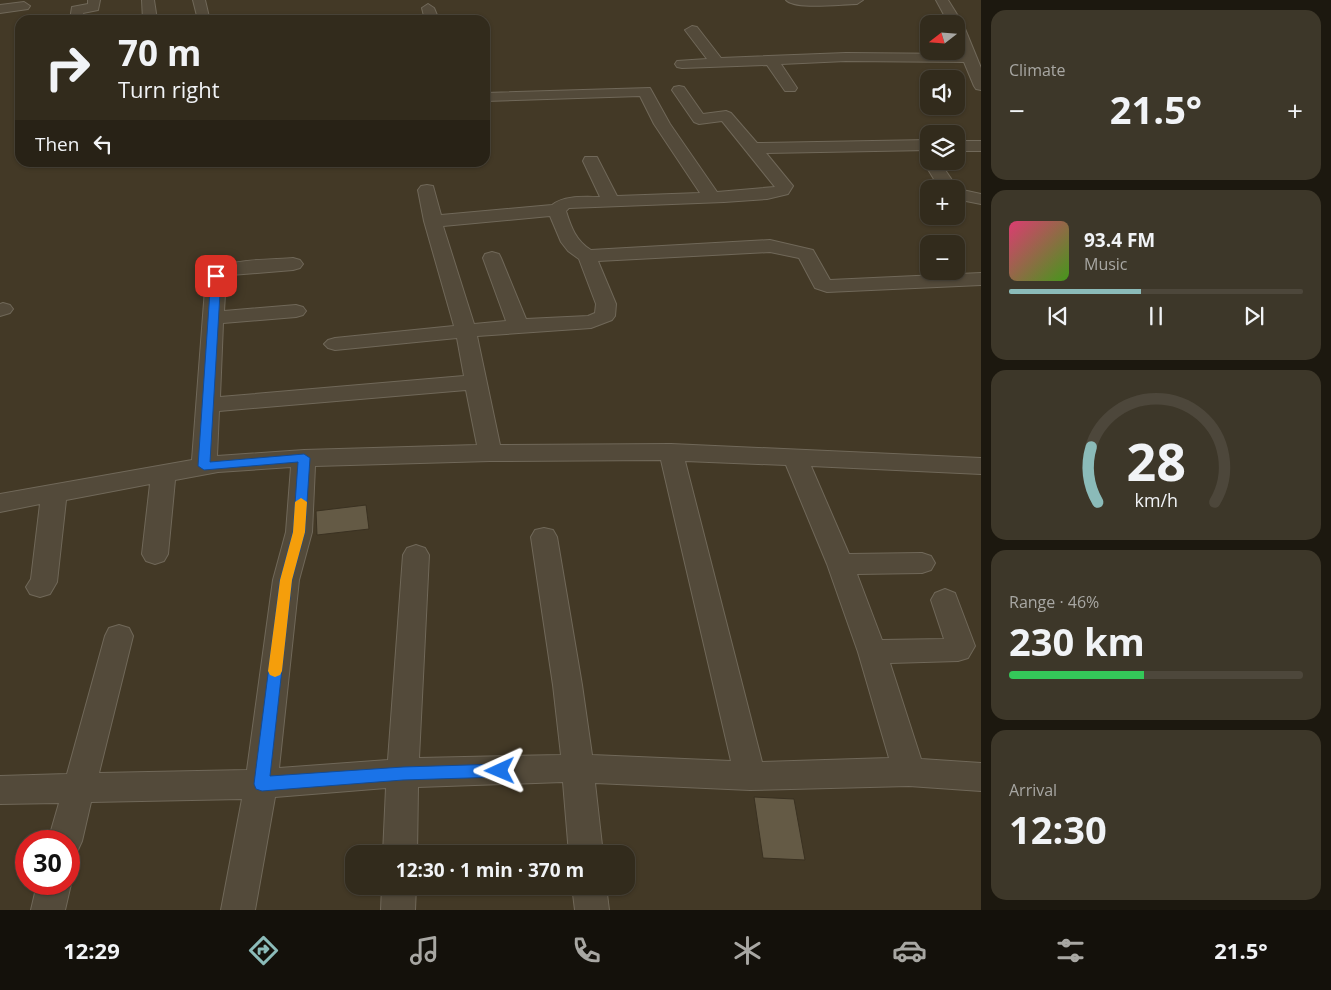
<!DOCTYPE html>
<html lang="en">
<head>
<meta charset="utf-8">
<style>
	body { margin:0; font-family:"Open Sans",sans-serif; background:#3d3729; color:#f1f3f6; height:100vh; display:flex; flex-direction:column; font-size:19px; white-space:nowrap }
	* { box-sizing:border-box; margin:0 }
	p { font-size:16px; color:#a8a7a3 }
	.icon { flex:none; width:28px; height:28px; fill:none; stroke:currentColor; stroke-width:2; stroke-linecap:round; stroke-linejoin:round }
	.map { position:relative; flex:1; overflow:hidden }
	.sheet { display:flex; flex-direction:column; gap:10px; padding:10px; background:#1c180f; width:350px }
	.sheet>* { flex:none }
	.banner { position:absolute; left:15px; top:15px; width:475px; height:152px; border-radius:15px; box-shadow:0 1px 4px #0004,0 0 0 1px #4d473b; background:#322b1c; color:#f1f3f6; overflow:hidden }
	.needle { width:32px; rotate:253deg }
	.controls { position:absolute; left:920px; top:15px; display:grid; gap:10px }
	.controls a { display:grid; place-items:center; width:45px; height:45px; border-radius:10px; background:#322b1c; box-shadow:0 1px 4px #0004,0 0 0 1px #4d473b; font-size:25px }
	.speed { position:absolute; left:15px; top:830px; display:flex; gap:10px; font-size:25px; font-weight:700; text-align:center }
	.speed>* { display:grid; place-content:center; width:65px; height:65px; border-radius:50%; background:#322b1c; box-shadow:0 1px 4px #0004,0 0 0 1px #4d473b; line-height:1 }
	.speed .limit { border:8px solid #d22; background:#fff; color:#111 }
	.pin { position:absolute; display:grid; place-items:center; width:42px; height:42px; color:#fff; margin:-21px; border-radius:10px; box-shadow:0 2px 8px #0006 }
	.me { position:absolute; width:55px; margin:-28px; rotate:269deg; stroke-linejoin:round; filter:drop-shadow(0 0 4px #0008) }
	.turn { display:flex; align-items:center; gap:18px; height:105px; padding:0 20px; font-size:22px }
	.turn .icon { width:65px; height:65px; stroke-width:2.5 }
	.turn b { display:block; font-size:35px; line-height:42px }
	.then { display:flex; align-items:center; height:48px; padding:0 20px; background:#0003; gap:10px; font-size:19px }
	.big { font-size:38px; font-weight:700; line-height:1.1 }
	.sheet .tile { flex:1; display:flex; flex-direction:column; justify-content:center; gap:8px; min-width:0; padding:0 18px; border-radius:15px; background:#3d3729 }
	.sheet .dial { align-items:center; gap:0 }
	.dial svg { height:130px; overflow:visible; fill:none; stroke:#4d473b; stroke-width:7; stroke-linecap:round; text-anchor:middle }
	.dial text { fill:#f1f3f6; stroke:none }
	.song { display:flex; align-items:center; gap:15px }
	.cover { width:60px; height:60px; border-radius:8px; background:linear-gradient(135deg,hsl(340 70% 55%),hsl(100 70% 35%)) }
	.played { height:5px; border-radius:2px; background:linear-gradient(90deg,#8bbbb9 45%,#4d473b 45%) }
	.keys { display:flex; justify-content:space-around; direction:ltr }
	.heat { display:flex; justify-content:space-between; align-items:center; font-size:28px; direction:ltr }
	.charge { height:8px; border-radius:4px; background:linear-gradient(90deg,#34c759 46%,#4d473b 0) }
	.trip { position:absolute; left:345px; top:845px; width:290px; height:50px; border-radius:15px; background:#322b1c; box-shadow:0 1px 4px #0004,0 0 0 1px #4d473b; font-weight:700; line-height:50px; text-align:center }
	.dock { display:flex; height:80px; justify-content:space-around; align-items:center; background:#14110b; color:#a8a7a3 }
	.dock .icon { width:35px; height:35px }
	.dock .selected { color:#8bbbb9 }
	.dock b { font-size:22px; color:#f1f3f6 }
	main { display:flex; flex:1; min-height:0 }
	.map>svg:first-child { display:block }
</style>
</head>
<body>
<main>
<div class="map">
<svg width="981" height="910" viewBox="0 0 981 910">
	<rect width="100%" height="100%" fill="#433926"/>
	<path fill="#645a45" stroke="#3a3121" d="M 366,505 L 369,529 L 317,535 L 316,511 Z
		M 754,797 L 794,799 L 805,860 L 763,858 Z"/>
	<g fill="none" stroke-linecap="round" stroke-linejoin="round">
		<defs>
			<path id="minor" d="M 88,0 L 100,0 L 98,10 L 83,13 L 84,20 L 70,20 L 72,7 L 88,4 Z
				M 142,0 L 154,0 L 157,20 L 143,20 Z
				M 193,0 L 205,0 L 209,17 L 208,20 L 198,20 Z
				M 786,0 L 863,0 L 857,4 C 842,4 795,10 786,0 Z
				M 936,0 L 948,0 L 963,24 L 981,68 L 981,90 L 976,89 L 974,86 L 964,62 L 846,61 L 781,64 L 797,88 L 795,91 L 785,91 L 767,65 L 682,68 L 677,67 L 675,64 L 677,61 L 707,59 L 685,30 L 692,26 L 697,27 L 721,58 L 846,53 L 961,54 L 956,41 L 956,24 L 949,24 Z
				M 24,2 L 30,6 L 28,9 L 0,13 L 0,5 Z
				M 428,4 L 434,8 L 439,20 L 425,20 L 422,8 Z
				M 679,86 L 684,87 L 703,114 L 726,111 L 731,113 L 757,143 L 929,140 L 929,150 L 766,153 L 793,186 L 788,194 L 767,199 L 724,202 L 569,208 L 566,211 C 571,227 576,241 591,250 L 770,240 L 813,250 L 830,280 L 981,273 L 981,285 L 827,292 L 815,288 L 799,258 L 770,252 L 598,261 L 616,304 L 615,316 L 612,320 L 591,328 L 477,336 L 500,445 L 671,444 L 981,458 L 981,474 L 811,466 L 849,554 L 922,553 L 931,556 L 935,563 L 931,570 L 922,573 L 857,574 L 882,640 L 944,639 L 931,600 L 935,593 L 945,589 L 955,593 L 975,646 L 968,658 L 958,661 L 890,663 L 921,759 L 981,763 L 981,791 L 909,786 L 750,790 L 595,783 L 603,854 L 569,854 L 563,782 L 418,787 L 417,854 L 383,854 L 386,788 L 275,797 L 255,910 L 221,910 L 242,799 L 91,802 L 82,841 L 77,852 L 69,855 L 69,841 L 48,841 L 59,803 L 0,804 L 0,776 L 67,774 L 105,636 L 109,628 L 119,625 L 129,628 L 133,636 L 99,773 L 247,770 L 273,580 L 286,532 L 291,467 L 218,472 L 175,480 L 168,554 L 164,561 L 155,564 L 146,561 L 142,554 L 150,484 L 66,500 L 57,582 L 50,594 L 40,597 L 30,594 L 26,587 L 31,579 L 40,504 L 0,512 L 0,494 L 192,460 L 206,276 C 219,258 271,260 293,258 L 300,260 L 303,264 L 300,268 L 293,270 L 231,275 L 226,278 L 224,311 L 296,305 L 303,307 L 306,311 L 303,315 L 296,317 L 223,323 L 220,397 L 464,376 L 457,338 L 335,350 L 328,348 L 324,344 L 328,340 L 335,338 L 454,326 L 424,221 L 418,190 L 421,186 L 427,185 L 433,186 L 441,215 L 552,205 C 565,195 584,197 600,197 L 583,161 L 585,157 L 597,157 L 599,161 L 617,196 L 700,193 L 654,124 L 640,96 L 485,101 L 485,93 L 650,88 L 670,124 L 717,192 L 775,187 L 722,121 L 699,124 L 694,122 L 672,90 L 674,87 ZM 550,216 L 561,242 L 568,251 L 579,259 L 596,304 L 595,313 L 588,316 L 526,319 L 501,258 L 499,254 L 492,252 L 485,254 L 483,258 L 506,321 L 474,324 L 443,226 ZM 466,390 L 477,445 L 304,450 L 217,456 L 219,411 ZM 661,460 L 731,761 L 592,755 L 582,685 L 557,537 L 553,530 L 544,528 L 535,530 L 531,537 L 553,685 L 561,755 L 419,758 L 429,555 L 425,548 L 416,545 L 407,548 L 403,555 L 388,760 L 279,768 L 299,580 L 312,532 L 315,466 L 490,461 ZM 685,461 L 786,465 L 827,564 L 858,652 L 889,758 L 762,762 Z
				M 956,141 L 981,141 L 981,151 L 956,151 Z
				M 925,157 L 929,157 L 929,161 L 939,161 L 958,189 L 981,194 L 981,204 L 956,199 L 956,189 L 940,189 L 923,161 Z
				M 3,303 L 10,305 L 13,309 L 10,313 L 0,316 L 0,304 Z
				M 69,878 L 71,884 L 65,910 L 31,910 L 37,884 L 69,884 Z
				M 382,886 L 416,886 L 415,910 L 381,910 Z
				M 572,886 L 606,886 L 609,910 L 575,910 Z"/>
		</defs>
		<use href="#minor" stroke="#706859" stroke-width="2"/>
		<use href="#minor" fill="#534a3a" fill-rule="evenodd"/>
	</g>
	<path fill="#1a73e8" stroke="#114b97" d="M 216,273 L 221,276 L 210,462 L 304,454 L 310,458 L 305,532 L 292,580 L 270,776 L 403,767 L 500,764 L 505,766 L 508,771 L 505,775 L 500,777 L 403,780 L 262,791 L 256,789 L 254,784 L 280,580 L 293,532 L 298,462 L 204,470 L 198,466 L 211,276 Z"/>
	<path fill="#f59e0b" d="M 301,498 L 307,502 L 305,532 L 292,580 L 282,671 L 280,675 L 275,677 L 270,675 L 268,671 L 280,580 L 293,532 L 295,502 Z"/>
</svg>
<div class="controls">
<a><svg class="needle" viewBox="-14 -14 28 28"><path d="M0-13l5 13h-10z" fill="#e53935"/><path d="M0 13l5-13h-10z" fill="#a8a7a3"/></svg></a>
<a><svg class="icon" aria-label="sound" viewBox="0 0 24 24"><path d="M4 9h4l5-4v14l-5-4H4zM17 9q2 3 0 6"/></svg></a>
<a><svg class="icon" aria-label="layers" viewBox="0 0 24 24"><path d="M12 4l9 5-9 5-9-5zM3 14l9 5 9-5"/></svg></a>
<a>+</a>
<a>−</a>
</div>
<div class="speed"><div class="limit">30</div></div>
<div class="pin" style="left:216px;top:276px;background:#d93025"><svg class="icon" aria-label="arrive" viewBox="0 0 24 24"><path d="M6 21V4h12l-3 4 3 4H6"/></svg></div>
<svg class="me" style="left:500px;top:771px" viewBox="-20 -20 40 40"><path d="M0-17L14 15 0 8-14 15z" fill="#1a73e8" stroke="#fff" stroke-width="4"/></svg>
<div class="trip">12:30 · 1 min · 370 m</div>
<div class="banner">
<div class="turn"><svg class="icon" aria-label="right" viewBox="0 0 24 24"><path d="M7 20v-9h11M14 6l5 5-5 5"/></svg><div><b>70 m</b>Turn right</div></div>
<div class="then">Then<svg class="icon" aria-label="left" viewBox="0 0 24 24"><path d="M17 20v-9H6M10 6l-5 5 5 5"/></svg></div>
</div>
</div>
<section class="sheet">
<div class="tile"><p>Climate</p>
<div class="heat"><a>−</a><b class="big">21.5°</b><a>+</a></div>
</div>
<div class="tile">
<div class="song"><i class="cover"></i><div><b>93.4 FM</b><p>Music</p></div></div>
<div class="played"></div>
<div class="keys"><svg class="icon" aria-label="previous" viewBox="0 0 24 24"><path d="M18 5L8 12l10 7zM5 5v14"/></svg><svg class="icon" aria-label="pause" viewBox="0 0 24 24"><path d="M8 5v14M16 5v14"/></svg><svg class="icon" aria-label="next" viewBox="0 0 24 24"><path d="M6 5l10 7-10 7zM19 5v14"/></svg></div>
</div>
<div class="tile dial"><svg viewBox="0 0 100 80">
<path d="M14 69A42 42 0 1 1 86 69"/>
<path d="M14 69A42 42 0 0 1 10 35" stroke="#8bbbb9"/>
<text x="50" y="56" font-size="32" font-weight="700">28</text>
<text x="50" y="72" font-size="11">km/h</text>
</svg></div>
<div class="tile"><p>Range · 46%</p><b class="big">230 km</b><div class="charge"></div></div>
<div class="tile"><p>Arrival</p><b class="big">12:30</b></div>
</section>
</main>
<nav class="dock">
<b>12:29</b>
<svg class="icon selected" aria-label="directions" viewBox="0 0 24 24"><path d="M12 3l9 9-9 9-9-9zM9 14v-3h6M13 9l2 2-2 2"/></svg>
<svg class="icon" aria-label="music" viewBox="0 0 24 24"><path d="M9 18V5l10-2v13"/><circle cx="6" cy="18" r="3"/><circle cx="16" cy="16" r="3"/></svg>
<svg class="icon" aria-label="phone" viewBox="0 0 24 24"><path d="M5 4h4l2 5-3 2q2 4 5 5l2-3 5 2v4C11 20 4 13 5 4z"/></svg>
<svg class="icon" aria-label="climate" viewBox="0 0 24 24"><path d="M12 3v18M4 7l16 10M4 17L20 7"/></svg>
<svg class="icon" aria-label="car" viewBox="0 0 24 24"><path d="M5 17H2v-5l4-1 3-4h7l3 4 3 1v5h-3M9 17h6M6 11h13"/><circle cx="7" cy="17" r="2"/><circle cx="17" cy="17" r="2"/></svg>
<svg class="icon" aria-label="filters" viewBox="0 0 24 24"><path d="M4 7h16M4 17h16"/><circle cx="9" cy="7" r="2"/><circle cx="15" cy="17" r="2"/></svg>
<b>21.5°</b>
</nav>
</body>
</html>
